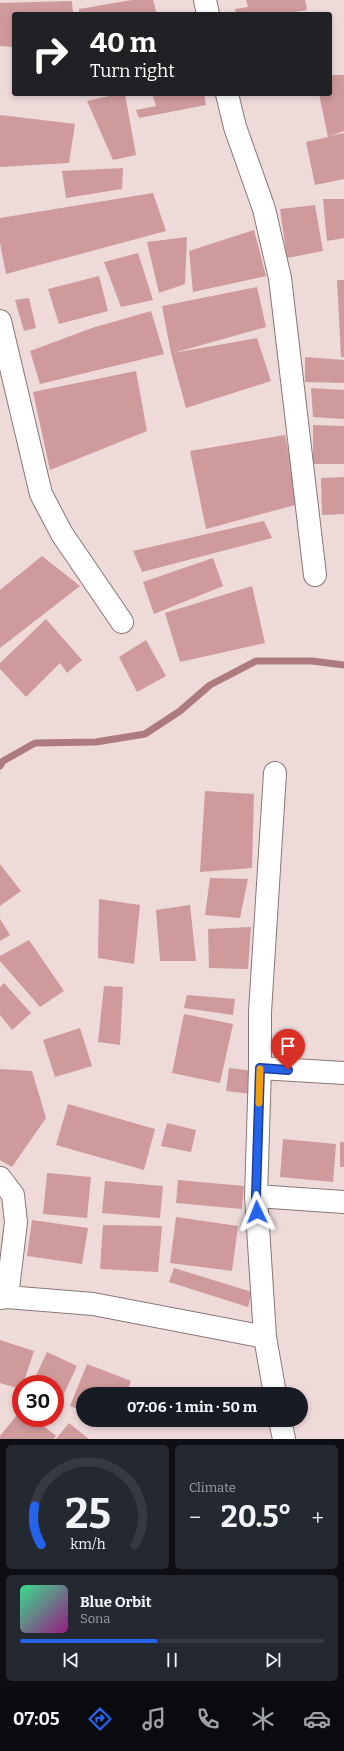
<!DOCTYPE html>
<html lang="en">
<head>
<meta charset="utf-8">
<style>
	body { margin:0; font-family:Bitter,serif; background:#242831; color:#f1f3f6; height:100vh; display:flex; flex-direction:column; font-size:15px; white-space:nowrap }
	* { box-sizing:border-box; margin:0 }
	p { font-size:13px; color:#9ea1a6 }
	.icon { flex:none; width:22px; height:22px; fill:none; stroke:currentColor; stroke-width:2; stroke-linecap:round; stroke-linejoin:round }
	.map { position:relative; height:1439px; overflow:hidden }
	.side { display:flex; flex-direction:column; gap:6px; padding:6px; background:#0d0f14; flex:1 }
	.side>* { flex:none }
	.banner { position:absolute; left:12px; top:12px; width:320px; height:84px; border-radius:4px; box-shadow:0 2px 6px #0003; background:#202124; color:#fff; overflow:hidden }
	.speed { position:absolute; left:12px; top:1375px; display:flex; gap:8px; font-size:20px; font-weight:700; text-align:center }
	.speed>* { display:grid; place-content:center; width:52px; height:52px; border-radius:50%; background:#171b24; box-shadow:0 2px 6px #0003; line-height:1 }
	.speed .limit { border:6px solid #d22; background:#fff; color:#111 }
	.pin { position:absolute; display:grid; place-items:center; width:34px; height:34px; color:#fff; margin:-41px -17px; border-radius:50% 50% 50% 0; rotate:-45deg; box-shadow:0 0 4px #0007 }
	.pin .icon { rotate:45deg }
	.me { position:absolute; width:44px; margin:-22px; rotate:358deg; stroke-linejoin:round; filter:drop-shadow(0 0 3px #0008) }
	.turn { display:flex; align-items:center; gap:14px; height:84px; padding:0 12px; font-size:18px }
	.turn .icon { width:52px; height:52px; stroke-width:2.5 }
	.turn b { display:block; font-size:28px; line-height:34px }
	.big { font-size:30px; font-weight:700; line-height:1.1 }
	.side .widget { flex:1; display:flex; flex-direction:column; justify-content:center; gap:6px; min-width:0; padding:0 14px; border-radius:6px; background:#242831 }
	.side .dial { align-items:center; gap:0 }
	.dial svg { height:104px; overflow:visible; fill:none; stroke:#363941; stroke-width:7; stroke-linecap:round; text-anchor:middle }
	.dial text { fill:#f1f3f6; stroke:none }
	.song { display:flex; align-items:center; gap:12px }
	.cover { width:48px; height:48px; border-radius:6px; background:linear-gradient(135deg,hsl(150 70% 55%),hsl(310 70% 35%)) }
	.played { height:4px; border-radius:2px; background:linear-gradient(90deg,#2563eb 45%,#363941 45%) }
	.keys { display:flex; justify-content:space-around; direction:ltr }
	.heat { display:flex; justify-content:space-between; align-items:center; font-size:22px; direction:ltr }
	.side .tiles { flex:1; display:grid; gap:6px; grid-template-columns:1fr 1fr }
	.widget:last-child { grid-column:span 2 }
	.trip { position:absolute; left:76px; top:1387px; width:232px; height:40px; border-radius:20px; background:#171b24; box-shadow:0 2px 6px #0003; font-weight:700; line-height:40px; text-align:center }
	.tabs { display:flex; height:64px; justify-content:space-around; align-items:center; background:#090b0e; color:#9ea1a6 }
	.tabs .icon { width:28px; height:28px }
	.tabs .active { color:#2563eb }
	.tabs b { font-size:18px; color:#f1f3f6 }
	.map>svg:first-child { display:block }
</style>
</head>
<body>
<div class="map">
<svg width="344" height="1439" viewBox="0 0 344 1439">
	<rect width="100%" height="100%" fill="#efdada"/>
	<g fill="none" stroke-linecap="round" stroke-linejoin="round">
		<path stroke="#ad7b7d" stroke-width="7" d="M 0,766 L 3,761 L 35,743 L 96,742 L 145,734 L 180,711 L 210,685 L 256,661 L 312,661 L 344,665"/>
	</g>
	<path fill="#ce9a9b" d="M 132,0 L 153,0 L 157,14 L 79,14 L 79,9 Z
		M 246,0 L 305,0 L 307,10 L 295,12 L 296,14 L 236,14 L 235,9 L 248,7 Z
		M 72,1 L 73,14 L 14,14 L 14,47 L 0,46 L 0,3 Z
		M 330,75 L 344,75 L 344,131 L 330,136 L 344,133 L 344,179 L 315,185 L 306,142 L 328,137 L 319,94 L 330,94 Z
		M 118,94 L 125,94 L 136,155 L 113,160 L 87,101 Z
		M 152,94 L 204,94 L 206,105 L 139,118 L 136,110 L 156,106 Z
		M 0,115 L 75,124 L 69,163 L 0,167 Z
		M 123,168 L 122,189 L 66,198 L 62,171 Z
		M 153,193 L 166,231 L 6,274 L 0,243 L 0,218 Z
		M 323,199 L 344,199 L 344,238 L 327,241 Z
		M 315,205 L 323,251 L 287,258 L 280,209 Z
		M 254,230 L 266,276 L 193,292 L 189,251 Z
		M 187,237 L 185,284 L 159,293 L 147,242 Z
		M 138,253 L 153,300 L 121,307 L 104,262 Z
		M 99,276 L 108,311 L 59,324 L 48,289 Z
		M 337,280 L 344,280 L 344,357 L 341,357 Z
		M 257,287 L 266,327 L 173,353 L 257,338 L 271,381 L 186,408 L 171,353 L 162,306 Z
		M 29,298 L 36,328 L 24,331 L 15,300 Z
		M 151,311 L 164,354 L 40,384 L 30,351 L 92,328 Z
		M 305,357 L 344,360 L 344,383 L 305,382 Z
		M 136,371 L 147,431 L 50,470 L 33,392 Z
		M 311,388 L 344,390 L 344,419 L 313,417 Z
		M 313,425 L 344,426 L 344,464 L 313,464 Z
		M 285,435 L 299,504 L 206,529 L 190,451 Z
		M 344,477 L 344,514 L 322,515 L 321,478 Z
		M 264,521 L 272,538 L 142,572 L 133,551 Z
		M 42,556 L 80,586 L 0,648 L 0,590 Z
		M 213,558 L 223,586 L 154,614 L 143,582 Z
		M 252,586 L 265,643 L 180,662 L 165,613 Z
		M 46,619 L 82,660 L 67,673 L 60,663 L 26,697 L 0,669 L 0,663 Z
		M 146,640 L 166,676 L 137,692 L 119,657 Z
		M 205,791 L 254,794 L 252,868 L 200,872 Z
		M 0,864 L 21,891 L 0,906 Z
		M 210,878 L 248,879 L 240,918 L 205,915 Z
		M 99,899 L 140,905 L 134,964 L 98,958 Z
		M 190,905 L 196,961 L 160,961 L 156,910 Z
		M 0,919 L 10,935 L 0,941 Z
		M 251,927 L 248,969 L 209,968 L 208,929 Z
		M 29,940 L 64,991 L 40,1007 L 0,961 L 0,956 Z
		M 4,983 L 31,1013 L 12,1030 L 0,1015 L 0,987 Z
		M 104,986 L 123,987 L 120,1045 L 98,1042 Z
		M 187,995 L 235,999 L 233,1015 L 184,1008 Z
		M 184,1014 L 233,1024 L 220,1083 L 172,1073 Z
		M 80,1028 L 92,1066 L 55,1077 L 43,1040 Z
		M 229,1068 L 254,1071 L 251,1094 L 226,1091 Z
		M 0,1069 L 32,1071 L 46,1118 L 12,1167 L 0,1160 Z
		M 68,1104 L 155,1129 L 144,1170 L 56,1145 Z
		M 167,1123 L 196,1130 L 191,1152 L 161,1146 Z
		M 283,1139 L 336,1144 L 333,1182 L 280,1177 Z
		M 340,1142 L 344,1142 L 344,1167 L 340,1167 Z
		M 47,1173 L 91,1177 L 87,1218 L 43,1214 Z
		M 178,1180 L 244,1186 L 242,1209 L 176,1203 Z
		M 105,1181 L 163,1186 L 160,1218 L 102,1213 Z
		M 176,1217 L 238,1226 L 232,1271 L 170,1263 Z
		M 32,1220 L 88,1228 L 82,1264 L 27,1256 Z
		M 103,1225 L 162,1226 L 158,1272 L 100,1269 Z
		M 174,1268 L 252,1292 L 248,1307 L 169,1282 Z
		M 0,1340 L 34,1351 L 23,1384 L 21,1384 L 21,1389 L 0,1383 Z
		M 47,1352 L 77,1366 L 62,1398 L 55,1395 L 55,1384 L 32,1384 Z
		M 87,1364 L 131,1381 L 126,1394 L 83,1394 L 83,1411 L 70,1406 Z
		M 21,1410 L 21,1418 L 34,1418 L 56,1436 L 54,1439 L 0,1439 L 0,1436 Z
		M 69,1423 L 89,1439 L 56,1439 Z"/>
	<g fill="none" stroke-linecap="round" stroke-linejoin="round">
		<defs>
			<path id="minor" d="M 205,0 L 208,14
				M 227,94 L 235,127 L 264,209 L 280,278 L 315,575
				M 0,321 L 41,494 L 62,534 L 122,622
				M 275,773 L 260,1012 L 260,1068 L 256,1196 L 265,1337 L 275,1394
				M 260,1068 L 344,1073
				M 0,1178 L 13,1195 L 16,1222 L 7,1297
				M 256,1196 L 344,1202
				M 0,1298 L 7,1297 L 93,1304 L 265,1337
				M 280,1420 L 284,1439"/>
		</defs>
		<use href="#minor" stroke="#8a7677" stroke-width="24"/>
		<use href="#minor" stroke="#fff" stroke-width="22"/>
	</g>
	<g fill="none" stroke-linecap="round" stroke-linejoin="round">
		<defs>
			<path id="route" d="M 257,1212 L 256,1196 L 260,1068 L 288,1070"/>
		</defs>
		<use href="#route" stroke="#184099" stroke-width="10"/>
		<use href="#route" stroke="#2563eb" stroke-width="7"/>
		<path stroke="#f59e0b" stroke-width="7" d="M 259,1103 L 260,1069"/>
	</g>
</svg>
<div class="speed"><div class="limit">30</div></div>
<div class="pin" style="left:288px;top:1070px;background:#d93025"><svg class="icon" aria-label="arrive" viewBox="0 0 24 24"><path d="M6 21V4h12l-3 4 3 4H6"/></svg></div>
<svg class="me" style="left:257px;top:1212px" viewBox="-20 -20 40 40"><path d="M0-17L14 15 0 8-14 15z" fill="#2563eb" stroke="#fff" stroke-width="4"/></svg>
<div class="trip">07:06 · 1 min · 50 m</div>
<div class="banner">
<div class="turn"><svg class="icon" aria-label="right" viewBox="0 0 24 24"><path d="M7 20v-9h11M14 6l5 5-5 5"/></svg><div><b>40 m</b>Turn right</div></div>
</div>
</div>
<section class="side">
<div class="tiles">
<div class="widget dial"><svg viewBox="0 0 100 80">
<path d="M14 69A42 42 0 1 1 86 69"/>
<path d="M14 69A42 42 0 0 1 9 39" stroke="#2563eb"/>
<text x="50" y="56" font-size="32" font-weight="700">25</text>
<text x="50" y="72" font-size="11">km/h</text>
</svg></div>
<div class="widget"><p>Climate</p>
<div class="heat"><a>−</a><b class="big">20.5°</b><a>+</a></div>
</div>
<div class="widget">
<div class="song"><i class="cover"></i><div><b>Blue Orbit</b><p>Sona</p></div></div>
<div class="played"></div>
<div class="keys"><svg class="icon" aria-label="previous" viewBox="0 0 24 24"><path d="M18 5L8 12l10 7zM5 5v14"/></svg><svg class="icon" aria-label="pause" viewBox="0 0 24 24"><path d="M8 5v14M16 5v14"/></svg><svg class="icon" aria-label="next" viewBox="0 0 24 24"><path d="M6 5l10 7-10 7zM19 5v14"/></svg></div>
</div>
</div>
</section>
<nav class="tabs">
<b>07:05</b>
<svg class="icon active" aria-label="directions" viewBox="0 0 24 24"><path d="M12 3l9 9-9 9-9-9zM9 14v-3h6M13 9l2 2-2 2"/></svg>
<svg class="icon" aria-label="music" viewBox="0 0 24 24"><path d="M9 18V5l10-2v13"/><circle cx="6" cy="18" r="3"/><circle cx="16" cy="16" r="3"/></svg>
<svg class="icon" aria-label="phone" viewBox="0 0 24 24"><path d="M5 4h4l2 5-3 2q2 4 5 5l2-3 5 2v4C11 20 4 13 5 4z"/></svg>
<svg class="icon" aria-label="climate" viewBox="0 0 24 24"><path d="M12 3v18M4 7l16 10M4 17L20 7"/></svg>
<svg class="icon" aria-label="car" viewBox="0 0 24 24"><path d="M5 17H2v-5l4-1 3-4h7l3 4 3 1v5h-3M9 17h6M6 11h13"/><circle cx="7" cy="17" r="2"/><circle cx="17" cy="17" r="2"/></svg>
</nav>
</body>
</html>
